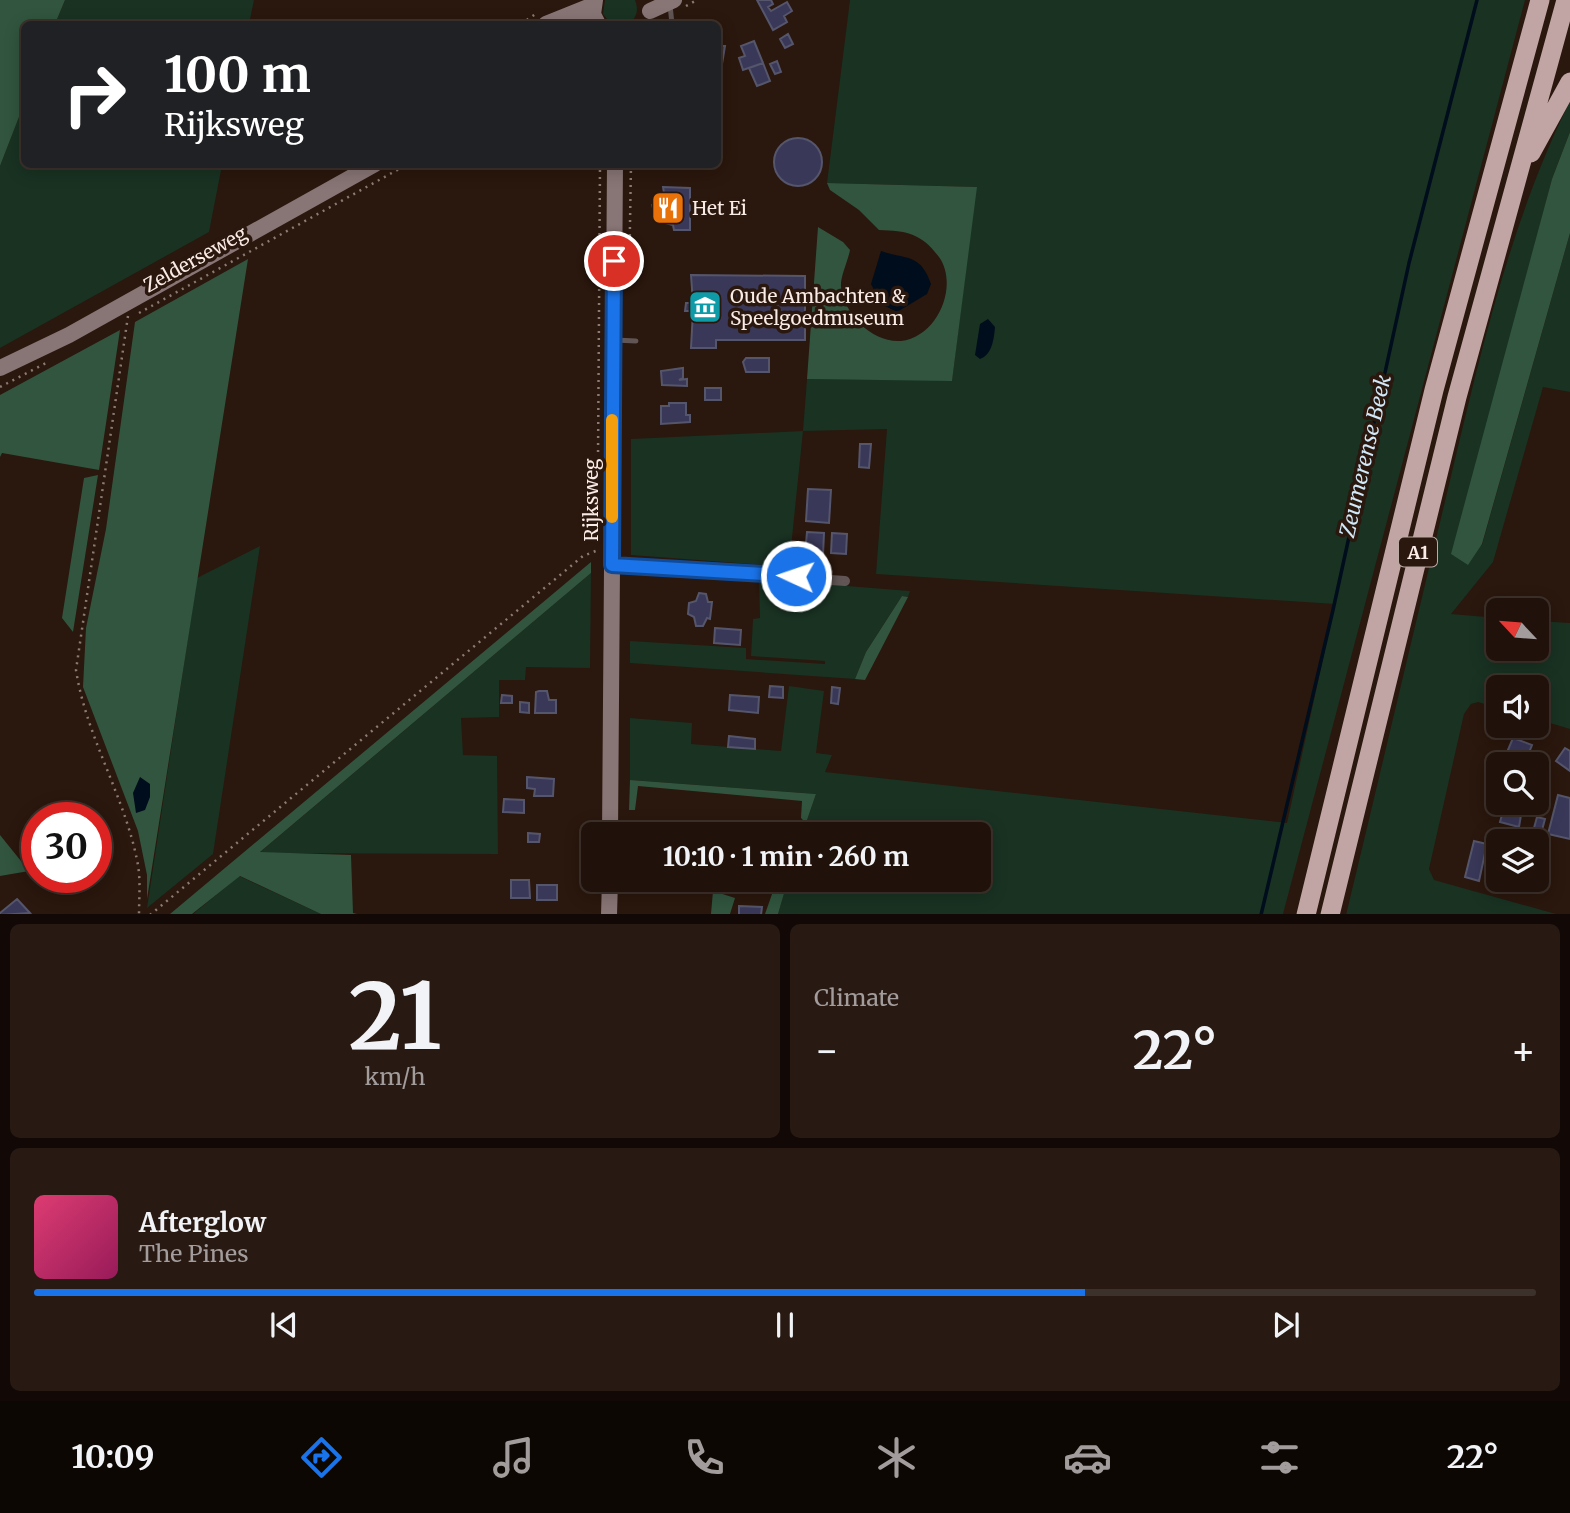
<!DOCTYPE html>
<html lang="en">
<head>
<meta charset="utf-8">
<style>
	body { margin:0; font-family:Merriweather,serif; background:#281a13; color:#f1f3f6; height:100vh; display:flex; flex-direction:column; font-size:26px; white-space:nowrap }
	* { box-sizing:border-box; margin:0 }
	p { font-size:23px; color:#a29d9c }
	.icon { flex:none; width:38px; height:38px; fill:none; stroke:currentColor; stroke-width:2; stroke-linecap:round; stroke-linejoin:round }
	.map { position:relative; height:914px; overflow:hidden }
	.details { display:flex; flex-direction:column; gap:10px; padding:10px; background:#120906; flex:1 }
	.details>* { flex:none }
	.hud { position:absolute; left:21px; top:21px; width:700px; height:147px; border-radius:10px; box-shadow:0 4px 18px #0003,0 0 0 2px #3d312b; background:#202124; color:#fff; overflow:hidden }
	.needle { width:46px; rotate:296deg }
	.controls { position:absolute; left:1486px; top:598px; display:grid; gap:14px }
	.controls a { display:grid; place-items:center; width:63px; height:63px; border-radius:10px; background:#20110a; box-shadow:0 4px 18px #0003,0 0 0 2px #3d312b; font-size:35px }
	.speed { position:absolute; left:21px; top:802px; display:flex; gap:14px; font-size:35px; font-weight:700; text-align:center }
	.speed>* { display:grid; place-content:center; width:91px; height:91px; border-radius:50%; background:#20110a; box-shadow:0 4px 18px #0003,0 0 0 2px #3d312b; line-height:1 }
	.speed .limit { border:10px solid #d22; background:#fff; color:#111 }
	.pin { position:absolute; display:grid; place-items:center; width:60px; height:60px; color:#fff; margin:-30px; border:4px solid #fff; border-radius:50%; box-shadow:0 2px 7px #0007 }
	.me { position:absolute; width:77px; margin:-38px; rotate:273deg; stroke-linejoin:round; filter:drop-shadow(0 0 5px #0008) }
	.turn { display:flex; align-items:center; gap:24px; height:147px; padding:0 28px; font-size:32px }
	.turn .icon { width:91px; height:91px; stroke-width:2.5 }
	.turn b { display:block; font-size:49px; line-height:60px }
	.big { font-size:52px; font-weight:700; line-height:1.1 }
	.details .widget { flex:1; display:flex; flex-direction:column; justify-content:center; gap:10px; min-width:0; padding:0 24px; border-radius:10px; background:#281a13 }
	.details .dial { align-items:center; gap:0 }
	.dial b { font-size:91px; line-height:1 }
	.song { display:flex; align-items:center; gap:21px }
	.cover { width:84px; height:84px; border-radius:10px; background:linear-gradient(135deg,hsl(340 70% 55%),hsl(330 70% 35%)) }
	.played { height:7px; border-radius:4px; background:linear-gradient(90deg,#1a73e8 70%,#3d312b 70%) }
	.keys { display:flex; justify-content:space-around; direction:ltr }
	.heat { display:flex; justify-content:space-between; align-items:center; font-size:38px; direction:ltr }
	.details .tiles { flex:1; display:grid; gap:10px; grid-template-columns:1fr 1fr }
	.widget:last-child { grid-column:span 2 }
	.trip { position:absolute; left:581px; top:822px; width:410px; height:70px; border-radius:10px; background:#20110a; box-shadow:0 4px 18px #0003,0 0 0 2px #3d312b; font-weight:700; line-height:70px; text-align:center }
	.tab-bar { display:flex; height:112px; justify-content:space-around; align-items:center; background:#0d0704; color:#a29d9c }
	.tab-bar .icon { width:49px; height:49px }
	.tab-bar .on { color:#1a73e8 }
	.tab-bar b { font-size:32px; color:#f1f3f6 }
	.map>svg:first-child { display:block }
</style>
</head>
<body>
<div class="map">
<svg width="1570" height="915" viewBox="0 0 1570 915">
	<rect width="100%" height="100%" fill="#2a170d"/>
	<path fill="#193222" d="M 65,0 L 254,0 L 249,24 L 55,24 Z
		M 605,0 L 635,0 C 639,10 637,18 628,24 L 611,24 L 603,14 Z
		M 850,0 L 1525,0 L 1283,914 L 778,914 L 788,880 L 978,880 L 978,835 L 802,835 L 816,794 L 630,780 L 630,718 L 692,723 L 691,744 L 781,751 L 789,686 L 824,691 L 816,753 L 832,755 L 825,772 L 1287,823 L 1335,604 L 876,574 L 887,429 L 803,431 L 789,567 L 631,555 L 631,439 L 803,431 L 807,379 L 952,380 L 976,187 L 827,183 Z
		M 1570,101 L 1570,132 L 1552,179 L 1453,556 L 1482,545 L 1570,233 L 1570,392 L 1543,387 L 1493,562 L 1451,614 L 1498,618 L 1498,649 L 1536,649 L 1537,621 L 1570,623 L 1570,729 L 1537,719 L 1536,688 L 1498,688 L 1498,708 L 1478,702 L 1471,704 L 1464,714 L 1429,869 L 1434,880 L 1556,914 L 1346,915 C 1380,774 1413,634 1447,493 C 1479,360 1509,224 1570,101 Z
		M 24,104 L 24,164 L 222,165 L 209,232 L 0,348 L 0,166 Z
		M 260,546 L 213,854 L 147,908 L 197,578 Z
		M 591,573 L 590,668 L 526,667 L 525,680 L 499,680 L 499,717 L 461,718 L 463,755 L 497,756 L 498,854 L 259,853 Z
		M 759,579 L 910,591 L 908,597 L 902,596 L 866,652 L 855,679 L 630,663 L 630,641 L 746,648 L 746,659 L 825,664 L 825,661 L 751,656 L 753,619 L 760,618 Z
		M 239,876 L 321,914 L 192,915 Z"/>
	<path fill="#31553f" d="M 0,0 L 65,0 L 55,24 L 24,24 L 24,104 L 0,166 Z
		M 1570,132 L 1570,233 L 1482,544 L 1468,565 L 1451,554 L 1552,179 Z
		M 827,183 L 977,187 L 952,381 L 807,379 L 818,227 L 843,242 L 850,250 C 848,261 840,277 841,287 C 844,314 872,343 901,341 C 938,337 959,285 939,257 C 921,233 907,231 879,230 L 859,210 L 830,190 Z
		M 248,259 L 147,899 L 147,875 L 138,831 L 83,687 L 86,628 L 106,529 L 135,322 Z
		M 120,330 L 99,470 L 2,453 L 0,457 L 0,395 Z
		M 98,475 L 73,632 L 62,618 L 84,478 Z
		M 591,562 L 591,573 L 260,852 L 351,855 L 353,913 L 357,914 L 321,914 L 240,876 L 192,914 L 170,914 Z
		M 902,596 L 908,597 L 865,680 L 855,679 L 866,652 Z
		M 630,780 L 816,794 L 806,823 L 801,818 L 802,801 L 638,786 L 635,810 L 629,810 Z
		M 0,835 L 29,871 L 0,876 Z
		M 777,880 L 788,880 L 778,914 L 765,914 Z
		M 713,891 L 735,898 L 730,914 L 711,914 Z"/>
	<path fill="#000d1c" d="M 881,251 C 905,260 920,252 931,284 L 927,294 L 897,312 L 881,304 L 871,284 Z
		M 988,319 L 995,327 C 994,339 992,355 980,359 L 975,355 L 980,324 Z
		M 140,777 L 150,784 L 150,797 L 145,810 L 136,813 L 133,793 Z"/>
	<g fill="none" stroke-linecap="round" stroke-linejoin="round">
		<path stroke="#000d1c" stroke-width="3.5" d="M 1261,915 L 1333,610 L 1409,263 L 1477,0"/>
	</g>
	<path fill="#3a3859" stroke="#55556b" stroke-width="2" d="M 757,0 L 771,0 L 773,4 L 768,7 L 771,11 L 787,2 L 792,11 L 784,16 L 787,22 L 773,30 Z
		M 788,34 L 793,44 L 785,48 L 780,39 Z
		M 754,41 L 763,63 L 743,70 L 739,58 L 745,56 L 741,46 Z
		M 718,46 L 725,46 L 722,64 L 718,64 Z
		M 777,61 L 781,72 L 775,74 L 770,64 Z
		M 763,63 L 770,81 L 757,86 L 749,68 Z
		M774 162a24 24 0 1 1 48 0a24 24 0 1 1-48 0Z
		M 663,187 L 690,188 L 690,230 L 674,230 L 673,225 L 657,221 L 652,205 L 664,193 Z
		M 691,275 L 805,276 L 805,340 L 716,340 L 716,348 L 691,348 L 693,311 L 685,311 L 686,303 L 693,303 Z
		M 746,358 L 769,358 L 769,372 L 746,372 L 743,362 Z
		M 683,368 L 683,378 L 679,380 L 687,379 L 687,386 L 662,385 L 661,371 Z
		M 705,388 L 721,388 L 721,400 L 705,400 Z
		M 669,403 L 686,403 L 686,415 L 690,415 L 690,422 L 661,424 L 661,406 L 669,406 Z
		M 860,444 L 871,444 L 869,468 L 859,467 Z
		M 808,489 L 831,490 L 829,523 L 806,521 Z
		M 807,532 L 824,533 L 823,555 L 805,554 Z
		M 832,533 L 847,534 L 846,554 L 831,553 Z
		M 699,593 L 706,594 L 708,602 L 712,602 L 710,619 L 707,618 L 703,626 L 696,626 L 694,617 L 688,614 L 689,603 L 696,601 Z
		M 715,628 L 741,630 L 740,645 L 714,643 Z
		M 770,686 L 783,687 L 783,698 L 769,697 Z
		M 832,687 L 840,688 L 838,704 L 831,703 Z
		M 539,691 L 547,691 L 549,700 L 556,700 L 556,713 L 535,713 L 536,692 Z
		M 502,695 L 512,696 L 512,703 L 501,703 Z
		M 730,695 L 759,697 L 758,713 L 729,710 Z
		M 520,702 L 529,703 L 529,713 L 520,712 Z
		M 729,736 L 755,739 L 755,749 L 728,747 Z
		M 1513,738 L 1532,745 L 1524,765 L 1505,757 Z
		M 1565,748 L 1570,751 L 1570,771 L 1556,761 Z
		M 527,777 L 554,779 L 553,796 L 534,796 L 535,789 L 527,788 Z
		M 1558,795 L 1570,798 L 1570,839 L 1548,834 Z
		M 504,799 L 524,800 L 524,813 L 503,812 Z
		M 1503,811 L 1521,815 L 1519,827 L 1500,822 Z
		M 1537,817 L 1545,819 L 1542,830 L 1534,828 Z
		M 702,825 L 727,827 L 730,835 L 701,835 Z
		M 528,833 L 540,834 L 539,842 L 528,842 Z
		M 1474,841 L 1487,844 L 1479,881 L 1465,877 Z
		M 511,880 L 529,880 L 530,898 L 511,898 Z
		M 537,885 L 557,885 L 557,900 L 537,900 Z
		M 17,899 L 30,913 L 0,915 L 0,913 Z
		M 739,906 L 762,907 L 761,915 L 739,915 Z"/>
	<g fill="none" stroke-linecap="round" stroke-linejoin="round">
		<path stroke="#8c7b73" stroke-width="2.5" stroke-dasharray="2 5" stroke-linecap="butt" d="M 686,6 L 697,0
			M 521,24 L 537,13
			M 629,285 L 631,164
			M 139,313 L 408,164
			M 128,316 L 76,670 C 86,736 124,795 137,860 C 141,878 139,897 139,915
			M 0,387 L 46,363
			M 598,459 L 600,164
			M 150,915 L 583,556 L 598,550"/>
		<path stroke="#615555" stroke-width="5" d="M 670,5 L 672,24
			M 615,340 L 636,341"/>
		<path stroke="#615555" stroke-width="10" d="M 612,565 L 845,581"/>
		<path stroke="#887575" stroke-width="16" d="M 595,0 L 593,14 L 598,24
			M 650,11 L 674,0
			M 546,24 L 593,5
			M 578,24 L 596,22
			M 0,368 L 69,335 L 375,164
			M 610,835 L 615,164
			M 609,915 L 610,880"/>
		<path stroke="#c1a4a4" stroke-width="19" d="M 1531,153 L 1570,82
			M 1306,915 L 1434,390 L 1540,0
			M 1330,915 L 1457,397 L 1566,0"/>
	</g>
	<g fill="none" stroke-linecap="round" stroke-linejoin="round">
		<defs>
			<path id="route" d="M 614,261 L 612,565 L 796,576"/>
		</defs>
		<use href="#route" stroke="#114b97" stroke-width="18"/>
		<use href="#route" stroke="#1a73e8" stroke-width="12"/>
		<path stroke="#f59e0b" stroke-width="12" d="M 612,517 L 612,420"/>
	</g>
	<defs>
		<symbol id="restaurant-square" viewBox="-11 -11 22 22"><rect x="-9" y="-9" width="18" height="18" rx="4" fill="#e8710a" stroke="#2a170d"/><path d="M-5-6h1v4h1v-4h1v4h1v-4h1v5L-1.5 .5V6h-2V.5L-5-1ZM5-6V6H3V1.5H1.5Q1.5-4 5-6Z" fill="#fff"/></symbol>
		<symbol id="museum-square" viewBox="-11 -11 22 22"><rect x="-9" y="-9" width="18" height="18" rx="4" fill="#0f9aa8" stroke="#2a170d"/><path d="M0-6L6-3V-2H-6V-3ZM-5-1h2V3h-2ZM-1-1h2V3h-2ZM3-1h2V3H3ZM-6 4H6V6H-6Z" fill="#fff"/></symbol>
	</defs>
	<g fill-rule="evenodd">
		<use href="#restaurant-square" x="649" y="189" width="38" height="38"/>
		<use href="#museum-square" x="686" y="288" width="38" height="38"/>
	</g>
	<g text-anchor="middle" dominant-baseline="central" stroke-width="7" stroke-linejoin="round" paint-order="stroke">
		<rect fill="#2a170d" stroke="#bbaba4" stroke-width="2" x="1399" y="537.5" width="38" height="29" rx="5"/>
		<g font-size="18" font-weight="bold" fill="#f9ebe5">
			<text x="1418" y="552">A1</text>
		</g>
		<g font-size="19" fill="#f9ebe5" stroke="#2a170d" text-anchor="start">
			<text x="692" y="208">Het Ei</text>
			<text x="730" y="296">Oude Ambachten &amp;<tspan x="730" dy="22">Speelgoedmuseum</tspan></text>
		</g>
		<g font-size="19" fill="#f9ebe5" stroke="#2a170d">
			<text transform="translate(195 259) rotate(-29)">Zelderseweg</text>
			<text transform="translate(591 500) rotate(-90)">Rijksweg</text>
		</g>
		<g font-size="21" font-style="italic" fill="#d0e8f8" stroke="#2a170d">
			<text transform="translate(1365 456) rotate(-77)">Zeumerense Beek</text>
		</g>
	</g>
</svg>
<div class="controls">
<a><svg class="needle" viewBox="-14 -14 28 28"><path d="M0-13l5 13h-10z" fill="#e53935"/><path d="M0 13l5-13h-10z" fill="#a29d9c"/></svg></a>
<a><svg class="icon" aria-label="sound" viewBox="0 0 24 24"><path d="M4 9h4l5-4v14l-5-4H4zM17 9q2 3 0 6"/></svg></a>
<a><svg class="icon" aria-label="search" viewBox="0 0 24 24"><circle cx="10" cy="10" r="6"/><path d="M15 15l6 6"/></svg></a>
<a><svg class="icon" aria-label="layers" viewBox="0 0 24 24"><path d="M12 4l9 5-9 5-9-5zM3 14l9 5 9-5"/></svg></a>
</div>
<div class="speed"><div class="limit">30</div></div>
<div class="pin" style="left:614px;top:261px;background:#d93025"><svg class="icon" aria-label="arrive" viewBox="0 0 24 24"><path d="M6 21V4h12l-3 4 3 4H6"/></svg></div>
<svg class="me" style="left:796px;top:576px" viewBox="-20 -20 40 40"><circle r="17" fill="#1a73e8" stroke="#fff" stroke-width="3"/><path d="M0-11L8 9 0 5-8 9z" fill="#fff"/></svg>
<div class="trip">10:10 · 1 min · 260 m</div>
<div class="hud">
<div class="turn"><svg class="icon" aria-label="right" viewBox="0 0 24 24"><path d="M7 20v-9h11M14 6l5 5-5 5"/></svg><div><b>100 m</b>Rijksweg</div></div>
</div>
</div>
<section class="details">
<div class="tiles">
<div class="widget dial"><b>21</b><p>km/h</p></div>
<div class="widget"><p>Climate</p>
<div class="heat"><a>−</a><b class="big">22°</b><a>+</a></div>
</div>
<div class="widget">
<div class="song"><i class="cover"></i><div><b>Afterglow</b><p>The Pines</p></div></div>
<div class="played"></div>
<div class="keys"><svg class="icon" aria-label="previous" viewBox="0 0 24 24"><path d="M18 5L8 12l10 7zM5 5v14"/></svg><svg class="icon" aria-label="pause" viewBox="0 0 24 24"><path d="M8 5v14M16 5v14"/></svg><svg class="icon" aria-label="next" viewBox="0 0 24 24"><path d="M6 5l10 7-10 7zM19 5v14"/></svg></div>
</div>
</div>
</section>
<nav class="tab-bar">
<b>10:09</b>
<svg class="icon on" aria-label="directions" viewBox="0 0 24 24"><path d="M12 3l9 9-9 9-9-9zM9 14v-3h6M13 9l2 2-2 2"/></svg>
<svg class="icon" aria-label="music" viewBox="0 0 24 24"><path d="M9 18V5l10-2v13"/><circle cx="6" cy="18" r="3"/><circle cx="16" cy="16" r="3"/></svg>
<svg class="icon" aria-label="phone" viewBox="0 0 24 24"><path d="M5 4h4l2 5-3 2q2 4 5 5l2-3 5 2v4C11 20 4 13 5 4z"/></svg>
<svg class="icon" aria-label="climate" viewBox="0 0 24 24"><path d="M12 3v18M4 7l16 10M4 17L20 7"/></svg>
<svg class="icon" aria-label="car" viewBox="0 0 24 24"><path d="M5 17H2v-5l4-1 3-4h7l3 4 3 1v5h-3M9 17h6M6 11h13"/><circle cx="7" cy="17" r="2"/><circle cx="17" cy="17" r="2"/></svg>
<svg class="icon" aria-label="filters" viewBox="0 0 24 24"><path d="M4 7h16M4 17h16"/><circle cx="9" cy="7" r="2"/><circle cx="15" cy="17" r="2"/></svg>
<b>22°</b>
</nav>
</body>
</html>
